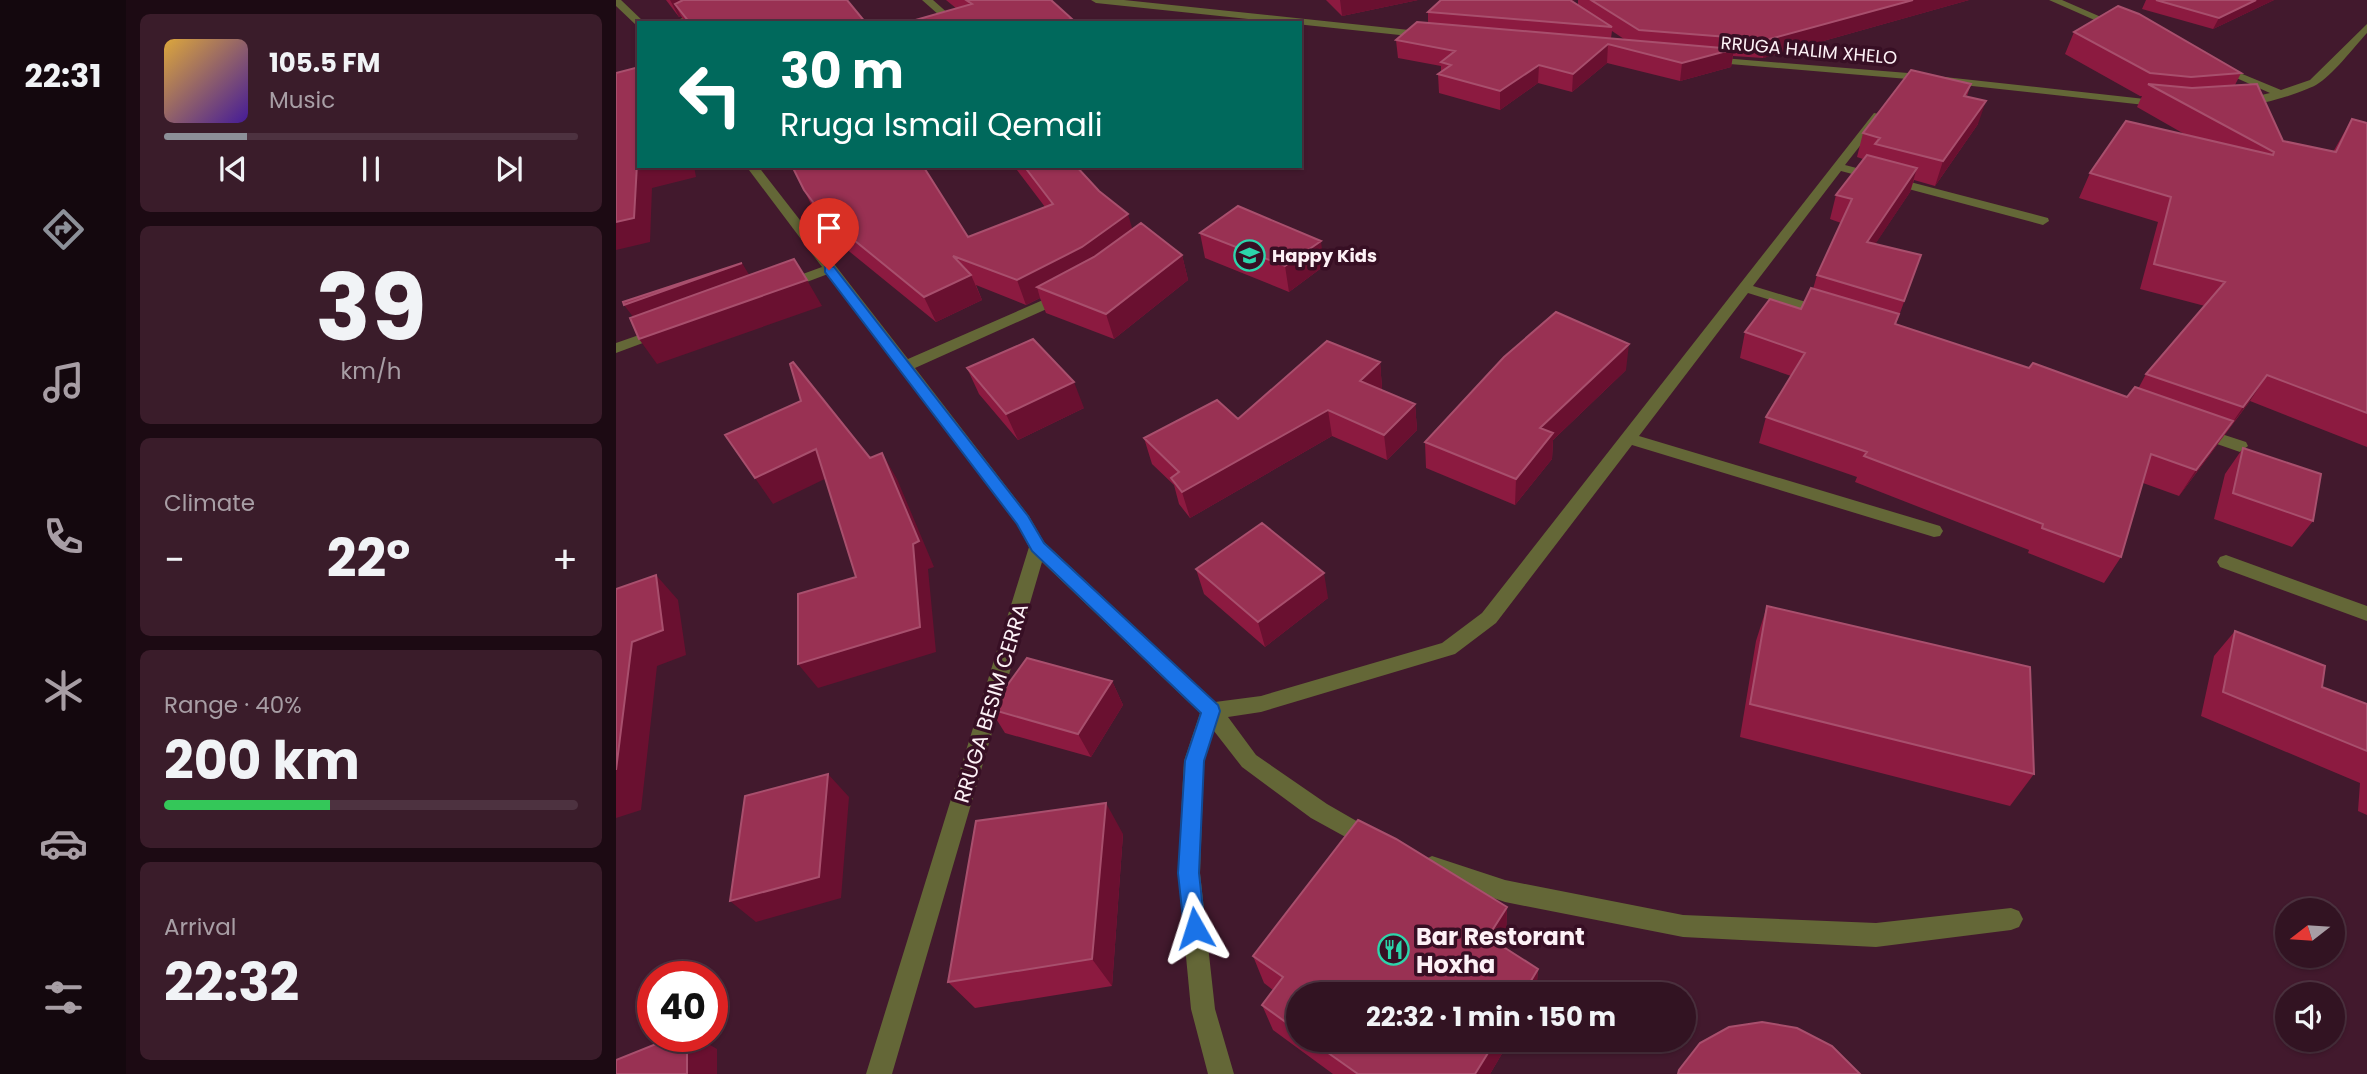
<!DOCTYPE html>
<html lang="en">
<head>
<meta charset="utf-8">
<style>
	body { margin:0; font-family:Poppins,sans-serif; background:#3a1c2a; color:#f1f3f6; height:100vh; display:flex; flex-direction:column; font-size:26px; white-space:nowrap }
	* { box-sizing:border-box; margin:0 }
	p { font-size:23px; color:#a89ea5 }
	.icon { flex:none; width:38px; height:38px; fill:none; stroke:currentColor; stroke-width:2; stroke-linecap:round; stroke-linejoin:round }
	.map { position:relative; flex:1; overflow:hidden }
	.sheet { display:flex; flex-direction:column; gap:14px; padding:14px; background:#1c0a13; width:490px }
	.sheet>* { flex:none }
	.hud { position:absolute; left:21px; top:21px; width:665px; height:147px; border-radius:0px; box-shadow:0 2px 5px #0004,0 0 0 2px #4d3240; background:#00695c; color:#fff; overflow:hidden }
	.needle { width:46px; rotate:253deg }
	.controls { position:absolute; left:1659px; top:898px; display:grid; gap:14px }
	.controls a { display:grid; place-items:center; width:70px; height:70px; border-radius:50%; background:#321322; box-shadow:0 2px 5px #0004,0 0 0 2px #4d3240; font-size:35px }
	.speed { position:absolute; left:21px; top:961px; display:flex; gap:14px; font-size:35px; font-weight:700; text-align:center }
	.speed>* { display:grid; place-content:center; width:91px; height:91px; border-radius:50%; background:#321322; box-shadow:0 2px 5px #0004,0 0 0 2px #4d3240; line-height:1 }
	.speed .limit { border:10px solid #d22; background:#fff; color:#111 }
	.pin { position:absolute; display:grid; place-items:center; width:60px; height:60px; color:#fff; margin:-72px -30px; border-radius:50% 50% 50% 0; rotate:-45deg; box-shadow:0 0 7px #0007 }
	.pin .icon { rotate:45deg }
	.me { position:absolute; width:77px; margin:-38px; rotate:354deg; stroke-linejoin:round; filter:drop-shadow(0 0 5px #0008) }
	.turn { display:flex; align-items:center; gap:24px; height:147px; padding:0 28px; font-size:32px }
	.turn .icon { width:91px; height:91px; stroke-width:2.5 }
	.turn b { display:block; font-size:49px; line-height:60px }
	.big { font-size:52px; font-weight:700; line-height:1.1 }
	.sheet .widget { flex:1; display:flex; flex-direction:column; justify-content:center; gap:10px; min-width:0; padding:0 24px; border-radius:10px; background:#3a1c2a }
	.sheet .dial { align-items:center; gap:0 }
	.dial b { font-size:91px; line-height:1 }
	.song { display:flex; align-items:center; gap:21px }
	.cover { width:84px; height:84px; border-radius:10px; background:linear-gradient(135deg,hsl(40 70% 55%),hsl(260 70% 35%)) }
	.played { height:7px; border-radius:4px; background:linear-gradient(90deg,#8c9099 20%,#4d3240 20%) }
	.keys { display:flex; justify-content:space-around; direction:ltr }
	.heat { display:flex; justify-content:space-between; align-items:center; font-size:38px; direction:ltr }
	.charge { height:10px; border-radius:5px; background:linear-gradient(90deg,#34c759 40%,#4d3240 0) }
	.trip { position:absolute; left:670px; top:982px; width:410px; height:70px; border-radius:35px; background:#321322; box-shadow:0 2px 5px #0004,0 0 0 2px #4d3240; font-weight:700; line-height:70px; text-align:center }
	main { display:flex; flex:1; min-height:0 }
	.dock { display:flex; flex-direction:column; width:126px; justify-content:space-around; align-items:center; background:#14080e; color:#a89ea5 }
	.dock .icon { width:49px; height:49px }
	.dock .active { color:#8c9099 }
	.dock b { font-size:32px; color:#f1f3f6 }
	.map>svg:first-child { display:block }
</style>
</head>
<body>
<main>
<nav class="dock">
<b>22:31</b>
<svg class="icon active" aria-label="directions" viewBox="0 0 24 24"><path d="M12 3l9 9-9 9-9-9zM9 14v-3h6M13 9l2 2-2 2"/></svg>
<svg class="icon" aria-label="music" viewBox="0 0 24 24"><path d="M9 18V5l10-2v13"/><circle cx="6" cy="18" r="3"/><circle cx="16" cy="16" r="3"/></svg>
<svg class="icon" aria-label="phone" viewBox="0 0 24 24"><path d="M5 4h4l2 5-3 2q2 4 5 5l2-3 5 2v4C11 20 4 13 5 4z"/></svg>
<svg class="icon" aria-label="climate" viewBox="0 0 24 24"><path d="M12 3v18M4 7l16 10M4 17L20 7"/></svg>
<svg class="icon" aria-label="car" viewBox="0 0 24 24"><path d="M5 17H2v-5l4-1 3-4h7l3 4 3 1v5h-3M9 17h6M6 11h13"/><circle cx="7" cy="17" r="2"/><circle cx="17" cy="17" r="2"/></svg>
<svg class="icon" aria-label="filters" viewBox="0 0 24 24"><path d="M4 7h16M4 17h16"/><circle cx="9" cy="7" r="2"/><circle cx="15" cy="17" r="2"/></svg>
</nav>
<section class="sheet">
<div class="widget">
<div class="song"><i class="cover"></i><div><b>105.5 FM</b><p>Music</p></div></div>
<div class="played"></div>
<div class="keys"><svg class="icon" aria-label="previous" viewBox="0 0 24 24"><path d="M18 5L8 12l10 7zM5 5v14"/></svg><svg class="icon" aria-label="pause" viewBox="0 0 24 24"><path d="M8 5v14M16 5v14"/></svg><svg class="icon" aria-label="next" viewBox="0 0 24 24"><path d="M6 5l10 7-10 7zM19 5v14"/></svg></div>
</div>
<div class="widget dial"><b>39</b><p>km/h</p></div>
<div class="widget"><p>Climate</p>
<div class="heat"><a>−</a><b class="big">22°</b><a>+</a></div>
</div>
<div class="widget"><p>Range · 40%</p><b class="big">200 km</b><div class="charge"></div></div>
<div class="widget"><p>Arrival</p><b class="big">22:32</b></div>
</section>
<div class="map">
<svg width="1751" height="1074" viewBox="0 0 1751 1074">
	<rect width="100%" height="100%" fill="#42192d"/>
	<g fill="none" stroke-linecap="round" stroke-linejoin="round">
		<path fill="#646737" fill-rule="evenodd" d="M 0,0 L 5,0 L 29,23 L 20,25 L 0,6 Z
			M 103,0 L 116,0 L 70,23 L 56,23 Z
			M 306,0 L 317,0 L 343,23 L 332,23 Z
			M 475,0 L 508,0 L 812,32 L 817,35 L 812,38 L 480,3 Z
			M 1433,0 L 1446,0 L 1508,27 L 1499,29 Z
			M 1751,24 L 1751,33 C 1738,47 1716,76 1700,85 C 1682,94 1640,108 1620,105 L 1620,101 L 1654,93 L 1598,68 L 1607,66 L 1665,90 L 1694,80 Z
			M 1094,57 L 1292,73 L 1547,101 L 1553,104 L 1547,107 L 1292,79 L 1090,62 L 1090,58 Z
			M 1258,113 L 1268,115 L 1229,165 L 1432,218 L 1433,221 L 1427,225 L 1225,171 L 1137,286 L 1213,309 L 1213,315 L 1203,315 L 1132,293 L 1023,436 L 1324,526 L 1327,531 L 1324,536 L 1318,537 L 1016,445 L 880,623 L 839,654 L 645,712 L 612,717 L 640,755 L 711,804 L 763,834 L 766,841 L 763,848 L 755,851 L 695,818 L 626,767 L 598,731 L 588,761 L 584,873 L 599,1009 L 618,1074 L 592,1074 L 575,1009 L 562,873 L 568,761 L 584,713 L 426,562 L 276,1074 L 250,1074 L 413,547 L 401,524 L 212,274 L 172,289 L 162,289 L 162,283 L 206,267 L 130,166 L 142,166 L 292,359 L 443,293 L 453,293 L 453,299 L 299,368 L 413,516 L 428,542 L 599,702 L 645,696 L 826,643 L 866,613 Z
			M 46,327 L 53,331 L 51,334 L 0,353 L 0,343 Z
			M 1581,426 L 1630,442 L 1632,446 L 1624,452 L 1575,435 L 1573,431 L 1575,427 Z
			M 1610,555 L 1751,606 L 1751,621 L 1604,567 L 1601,562 L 1604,557 Z
			M 816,856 L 889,880 L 1067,915 L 1260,923 L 1395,908 L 1403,911 L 1407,919 L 1403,927 L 1395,930 L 1260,947 L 1067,937 L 889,902 L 808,874 L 805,867 L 808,860 Z"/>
	</g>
	<path fill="#8c1a40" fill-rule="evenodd" d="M 50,0 L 231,0 L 250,23 L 69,23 L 65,16 L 63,17 Z
		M 330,0 L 435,0 L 456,19 L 458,23 L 289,23 L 341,9 Z
		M 710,0 L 802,0 L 726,16 Z
		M 960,0 L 955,1 L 962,5 L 962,0 L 1353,0 L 1147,58 L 1117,56 L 1115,67 L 1064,81 L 991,63 L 956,92 L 922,83 L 884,110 L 823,93 L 822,74 L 825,73 L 825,66 L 782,58 L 780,40 L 812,23 L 812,12 ZM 996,31 L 1008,39 L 995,38 Z
		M 1530,0 L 1658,0 L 1597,29 L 1526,9 Z
		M 1458,32 L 1625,73 L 1619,85 L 1667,141 L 1717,152 L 1736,119 L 1751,123 L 1751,447 L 1634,401 L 1563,496 L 1527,483 L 1505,557 L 1488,583 L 1412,553 L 1413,550 L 1239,482 L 1241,477 L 1143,443 L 1150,417 L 1175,376 L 1124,358 L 1129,332 L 1185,309 L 1197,289 L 1201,275 L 1225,223 L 1214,219 L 1220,195 L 1247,159 L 1241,157 L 1247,133 L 1355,84 L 1351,96 L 1362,124 L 1319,186 L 1298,180 L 1294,192 L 1259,244 L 1296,280 L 1280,324 L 1413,368 L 1511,397 L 1522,389 L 1530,374 L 1589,306 L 1524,289 L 1542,222 L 1463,198 L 1474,173 L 1570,135 L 1521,107 L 1526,96 L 1524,96 L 1449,54 Z
		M 176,166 L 352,237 L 429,207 L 398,166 L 460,166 L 516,230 L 566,255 L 572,280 L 498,339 L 430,313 L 424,298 L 410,305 L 360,285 L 366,300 L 320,322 L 218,239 L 200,214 Z
		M 584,233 L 708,266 L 673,292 L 589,258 Z
		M 764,362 L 766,388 L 764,390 L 799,404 L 801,430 L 771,460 L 716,436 L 574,518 L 563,504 L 558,485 L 536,464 L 528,438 L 622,419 Z
		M 351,368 L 468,408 L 402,440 L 363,394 Z
		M 1010,370 L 937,440 L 936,459 L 899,505 L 810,468 L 809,442 Z
		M 1627,448 L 1697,521 L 1676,547 L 1598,519 L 1609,474 Z
		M 580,569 L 712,598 L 649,647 L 588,594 Z
		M 1151,606 L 1418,774 L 1394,806 L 1124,737 L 1140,641 Z
		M 1619,631 L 1706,687 L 1751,704 L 1751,815 L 1742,811 L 1744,783 L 1585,716 L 1598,656 Z
		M 496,681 L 507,705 L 475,757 L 389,733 L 374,709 Z
		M 507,834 L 496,986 L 359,1008 L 332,982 Z
		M 891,907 L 890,936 L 884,945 L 922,969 L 920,994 L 682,994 L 682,1040 L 894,1040 L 874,1074 L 717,1074 L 657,1030 L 646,1005 L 657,990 L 648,983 L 637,956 Z"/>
	<path fill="#6a1030" d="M 54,0 L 97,0 L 59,4 L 65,16 L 63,17 Z
		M 724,0 L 802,0 L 726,16 Z
		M 1297,0 L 1353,0 L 1147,58 L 1150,40 Z
		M 1640,0 L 1658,0 L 1597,29 L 1603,18 Z
		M 456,19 L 458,23 L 441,23 Z
		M 992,44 L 991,63 L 956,92 L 957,74 Z
		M 1118,49 L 1115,67 L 1064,81 L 1066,63 Z
		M 923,65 L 922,83 L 884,110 L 884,91 Z
		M 1370,101 L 1362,124 L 1319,186 L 1327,161 Z
		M 21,164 L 23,164 L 23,166 L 78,166 L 80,177 L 36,188 L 34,242 L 0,250 L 0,222 Z
		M 1301,168 L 1294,192 L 1244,267 L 1251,242 Z
		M 512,214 L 519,238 L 421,287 L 424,298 L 410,305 L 401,280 Z
		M 705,241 L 708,266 L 673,292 L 669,266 Z
		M 566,255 L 572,280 L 498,339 L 490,314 Z
		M 126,263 L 141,288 L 27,330 L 8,305 Z
		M 355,275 L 366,300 L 320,322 L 308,297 Z
		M 191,280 L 206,306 L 41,364 L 23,339 Z
		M 1013,344 L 1010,370 L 937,440 L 936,459 L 899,505 L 900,479 L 924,428 Z
		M 764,362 L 766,388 L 747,407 L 744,381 Z
		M 1651,375 L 1634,401 L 1610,432 L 1627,407 Z
		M 458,382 L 468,408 L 402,440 L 390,414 Z
		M 799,404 L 801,430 L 771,460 L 768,435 Z
		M 712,410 L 716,436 L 574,518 L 566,492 Z
		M 1617,421 L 1600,446 L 1563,496 L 1580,470 Z
		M 200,449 L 217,475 L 157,504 L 139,478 Z
		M 266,453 L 281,479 L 318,567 L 312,569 L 320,652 L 202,688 L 182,664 L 304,627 Z
		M 708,573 L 712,598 L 649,647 L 642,622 Z
		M 40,575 L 62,600 L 70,655 L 41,666 L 25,810 L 0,818 L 0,770 L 16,642 Z
		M 496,681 L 507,705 L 475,757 L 462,734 Z
		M 212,774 L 233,797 L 225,898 L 140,922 L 114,901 Z
		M 490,803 L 507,834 L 496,986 L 476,959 Z
		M 891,907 L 890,936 L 872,965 L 872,937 Z
		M 922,969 L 920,994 L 907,994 Z
		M 71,1036 L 79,1036 L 101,1049 L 101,1074 L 71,1074 Z
		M 880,1040 L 894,1040 L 874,1074 L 859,1074 Z"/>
	<path fill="#993153" stroke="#a84f6d" stroke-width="2" d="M 67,0 L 231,0 L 250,23 L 74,23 L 59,4 Z
		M 350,0 L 435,0 L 456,19 L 441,23 L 289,23 L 356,4 Z
		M 825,0 L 954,0 L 996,27 L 812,12 Z
		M 975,0 L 1297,0 L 1150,40 L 1023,30 Z
		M 1540,0 L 1640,0 L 1603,18 Z
		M 1502,6 L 1523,14 L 1625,73 L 1575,77 L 1534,73 L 1458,32 Z
		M 801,22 L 1118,49 L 1066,63 L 992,44 L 957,74 L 923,65 L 884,91 L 822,74 L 835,65 L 825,62 L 839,51 L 780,40 Z
		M 23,67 L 23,164 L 21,164 L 18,218 L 0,222 L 0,73 Z
		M 1295,70 L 1355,84 L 1348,96 L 1370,101 L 1327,161 L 1259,144 L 1264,138 L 1247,133 Z
		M 1532,84 L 1576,88 L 1641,84 L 1667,141 L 1720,152 L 1736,119 L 1751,123 L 1751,413 L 1651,375 L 1627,407 L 1530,374 L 1609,282 L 1538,264 L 1555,197 L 1474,173 L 1510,121 L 1657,155 L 1658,152 Z
		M 1251,155 L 1301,168 L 1251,242 L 1305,255 L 1288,301 L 1201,275 L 1236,199 L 1220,195 Z
		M 176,166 L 307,166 L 352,237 L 437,204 L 408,166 L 460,166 L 483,191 L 512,214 L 466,247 L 401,280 L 337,256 L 355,275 L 308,297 L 206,214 L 188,190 Z
		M 622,206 L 705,241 L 669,266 L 584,233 Z
		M 525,223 L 566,255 L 490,314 L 421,287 L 478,257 Z
		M 178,259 L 191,280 L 23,339 L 14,318 Z
		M 126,263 L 8,305 L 7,302 Z
		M 1195,288 L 1283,314 L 1279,324 L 1413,368 L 1417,363 L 1511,397 L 1519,387 L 1617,421 L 1580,470 L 1535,454 L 1505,557 L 1426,528 L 1427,524 L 1248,456 L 1251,452 L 1150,417 L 1189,353 L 1129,332 L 1154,299 L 1185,309 Z
		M 940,312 L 1013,344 L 924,428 L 937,433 L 900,479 L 809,442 L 888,357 Z
		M 417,339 L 458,382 L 390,414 L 351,368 Z
		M 711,341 L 764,362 L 744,381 L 799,404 L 768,435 L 712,410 L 566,492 L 555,478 L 563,472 L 528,438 L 601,400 L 622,419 Z
		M 177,362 L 254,458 L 266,453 L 303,541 L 297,544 L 304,627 L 182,664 L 182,594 L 240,577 L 200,449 L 139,478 L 109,435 L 185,401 L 174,364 Z
		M 1627,448 L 1705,474 L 1697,521 L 1617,493 Z
		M 646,523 L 708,573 L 642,622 L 580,569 Z
		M 40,575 L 47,630 L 16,642 L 0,770 L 0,589 Z
		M 1151,606 L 1414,667 L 1418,774 L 1134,704 Z
		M 1619,631 L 1709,666 L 1706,687 L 1751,704 L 1751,751 L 1607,692 Z
		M 411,658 L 496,681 L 462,734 L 374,709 Z
		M 212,774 L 203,877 L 114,901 L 129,796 Z
		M 490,803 L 476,959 L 332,982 L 360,821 Z
		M 742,820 L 780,839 L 891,907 L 872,937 L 922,969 L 907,994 L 682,994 L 682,1031 L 646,1005 L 667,977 L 637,956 Z
		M 1146,1022 L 1181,1028 L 1216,1046 L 1244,1074 L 1062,1074 L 1063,1070 L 1084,1043 L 1113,1027 Z
		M 60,1036 L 71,1036 L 71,1074 L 0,1074 L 0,1060 Z
		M 694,1040 L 880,1040 L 859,1074 L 742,1074 Z"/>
	<path fill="#1a73e8" stroke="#114b97" stroke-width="2" d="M 213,266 L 218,267 L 412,516 L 428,543 L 602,705 L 604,711 L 588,761 L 583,873 L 589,928 L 586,935 L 579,938 L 571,935 L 568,928 L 562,873 L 569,761 L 585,713 L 416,551 L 401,524 L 209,272 L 209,267 Z"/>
	<defs>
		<symbol id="school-ring" viewBox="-11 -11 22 22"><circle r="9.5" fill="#370f24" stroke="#2cd5ab" stroke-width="1.5"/><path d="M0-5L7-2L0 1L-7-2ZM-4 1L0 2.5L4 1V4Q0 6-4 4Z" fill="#2cd5ab"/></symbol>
		<symbol id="restaurant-ring" viewBox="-11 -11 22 22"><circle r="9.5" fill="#370f24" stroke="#2cd5ab" stroke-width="1.5"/><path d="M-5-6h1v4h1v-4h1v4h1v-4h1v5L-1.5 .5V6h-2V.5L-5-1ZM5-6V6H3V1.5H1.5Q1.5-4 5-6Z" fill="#2cd5ab"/></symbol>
	</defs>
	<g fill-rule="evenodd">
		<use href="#school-ring" x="616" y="238" width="35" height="35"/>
		<use href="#restaurant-ring" x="760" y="932" width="35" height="35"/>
	</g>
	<g text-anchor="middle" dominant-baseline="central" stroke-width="7" stroke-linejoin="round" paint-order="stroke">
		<g font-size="18" fill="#fdf1f6" stroke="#370f24">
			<text transform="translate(1193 50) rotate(5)">RRUGA HALIM XHELO</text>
		</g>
		<g font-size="18" font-weight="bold" fill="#fdf1f6" stroke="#370f24" text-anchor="start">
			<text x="656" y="255">Happy Kids</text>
		</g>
		<g font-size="21" fill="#fdf1f6" stroke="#370f24">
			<text transform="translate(375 703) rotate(-73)">RRUGA BESIM CERRA</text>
		</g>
		<g font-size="24" font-weight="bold" fill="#fdf1f6" stroke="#370f24" text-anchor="start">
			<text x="800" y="936">Bar Restorant<tspan x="800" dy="28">Hoxha</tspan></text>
		</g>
	</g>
</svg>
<div class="controls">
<a><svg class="needle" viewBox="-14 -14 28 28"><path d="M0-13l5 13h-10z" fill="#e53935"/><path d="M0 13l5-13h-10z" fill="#a89ea5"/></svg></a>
<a><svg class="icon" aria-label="sound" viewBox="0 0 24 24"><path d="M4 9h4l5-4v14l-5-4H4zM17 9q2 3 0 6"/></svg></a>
</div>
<div class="speed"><div class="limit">40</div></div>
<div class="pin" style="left:213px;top:270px;background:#d93025"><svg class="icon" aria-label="arrive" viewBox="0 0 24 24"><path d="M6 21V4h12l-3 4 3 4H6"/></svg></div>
<svg class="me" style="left:579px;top:928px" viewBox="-20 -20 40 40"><path d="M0-17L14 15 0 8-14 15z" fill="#1a73e8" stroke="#fff" stroke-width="4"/></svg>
<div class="trip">22:32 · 1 min · 150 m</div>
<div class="hud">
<div class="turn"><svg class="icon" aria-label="left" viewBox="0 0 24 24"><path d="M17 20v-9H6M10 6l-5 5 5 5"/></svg><div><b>30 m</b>Rruga Ismail Qemali</div></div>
</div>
</div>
</main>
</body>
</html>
